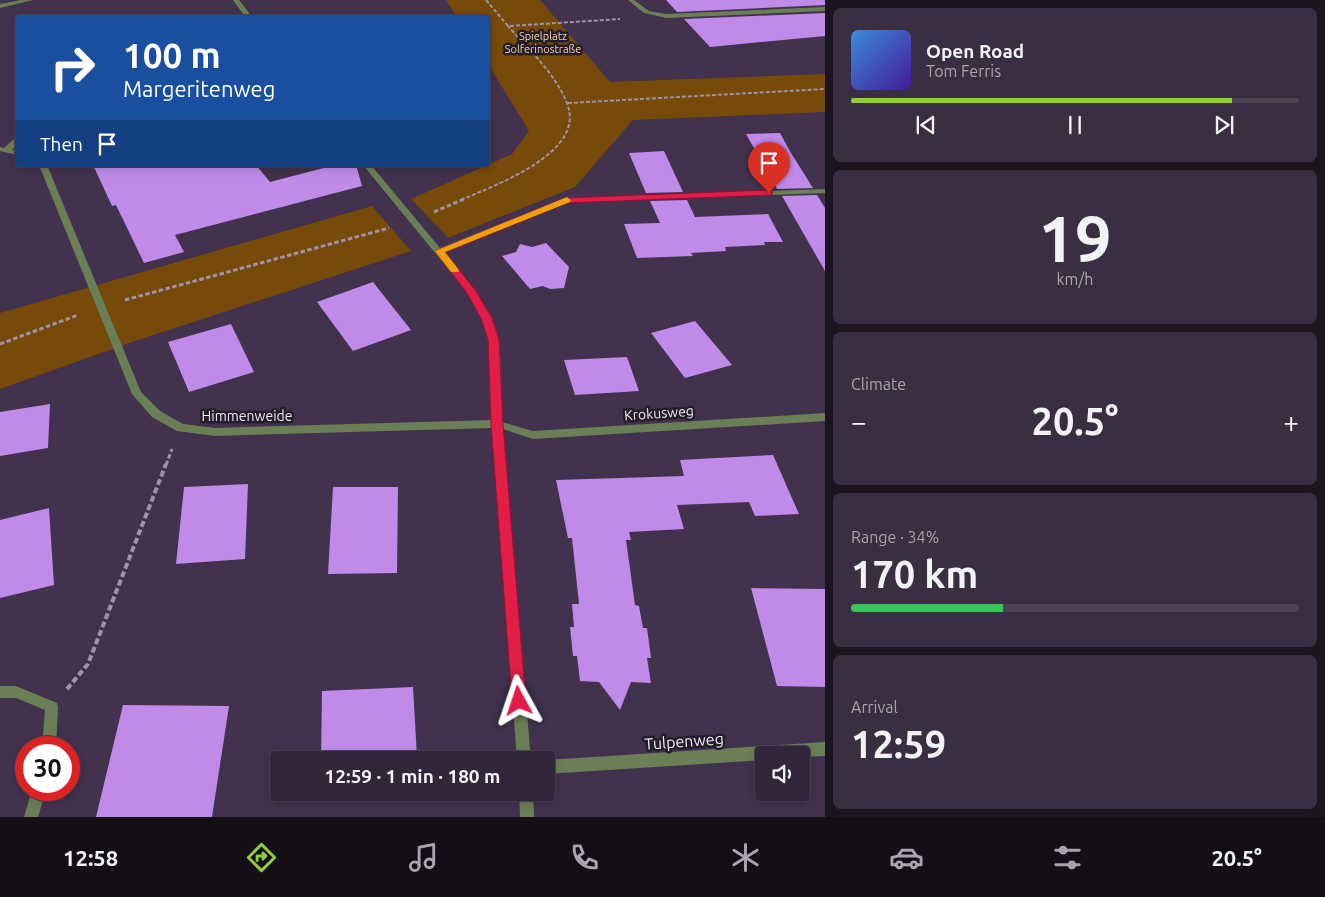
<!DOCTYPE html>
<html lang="en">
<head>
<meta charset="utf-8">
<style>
	body { margin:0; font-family:Ubuntu,sans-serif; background:#3a2e42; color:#f1f3f6; height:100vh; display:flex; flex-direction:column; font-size:19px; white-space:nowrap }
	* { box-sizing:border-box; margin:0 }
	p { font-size:16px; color:#a8a5af }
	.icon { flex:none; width:28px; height:28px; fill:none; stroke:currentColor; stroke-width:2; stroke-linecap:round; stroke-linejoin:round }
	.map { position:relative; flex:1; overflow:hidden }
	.details { display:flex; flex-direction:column; gap:8px; padding:8px; background:#1c1520; width:500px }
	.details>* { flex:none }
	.top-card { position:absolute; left:15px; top:15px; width:475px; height:152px; border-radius:5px; box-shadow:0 2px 8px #0003,0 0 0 1px #4d4354; background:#1a4fa0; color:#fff; overflow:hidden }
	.tools { position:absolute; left:755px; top:746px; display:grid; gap:10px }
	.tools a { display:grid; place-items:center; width:55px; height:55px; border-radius:5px; background:#32263a; box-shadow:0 2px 8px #0003,0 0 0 1px #4d4354; font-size:25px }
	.speed { position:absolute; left:15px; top:736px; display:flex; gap:10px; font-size:25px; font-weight:700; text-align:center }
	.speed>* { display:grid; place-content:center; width:65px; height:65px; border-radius:50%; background:#32263a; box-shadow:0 2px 8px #0003,0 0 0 1px #4d4354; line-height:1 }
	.speed .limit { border:8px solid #d22; background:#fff; color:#111 }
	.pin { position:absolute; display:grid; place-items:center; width:42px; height:42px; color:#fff; margin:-51px -21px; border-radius:50% 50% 50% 0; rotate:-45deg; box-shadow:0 0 5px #0007 }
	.pin .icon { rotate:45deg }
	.me { position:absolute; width:55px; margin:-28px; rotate:355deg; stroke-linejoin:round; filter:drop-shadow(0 0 4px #0008) }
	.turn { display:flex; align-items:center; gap:18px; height:105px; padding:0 25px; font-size:22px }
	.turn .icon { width:65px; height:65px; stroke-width:2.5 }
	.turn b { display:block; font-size:35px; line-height:42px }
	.then { display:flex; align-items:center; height:48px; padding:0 25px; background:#0003; gap:10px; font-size:19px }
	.big { font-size:38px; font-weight:700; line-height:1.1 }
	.details .widget { flex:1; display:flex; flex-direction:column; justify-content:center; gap:8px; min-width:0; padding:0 18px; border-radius:8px; background:#3a2e42 }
	.details .dial { align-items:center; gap:0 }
	.dial b { font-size:65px; line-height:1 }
	.song { display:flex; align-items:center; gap:15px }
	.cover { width:60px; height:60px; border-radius:8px; background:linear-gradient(135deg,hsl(210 70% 55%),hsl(260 70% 35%)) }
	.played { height:5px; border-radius:2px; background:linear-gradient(90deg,#92cd3e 85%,#4d4354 85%) }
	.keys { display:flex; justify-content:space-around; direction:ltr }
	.heat { display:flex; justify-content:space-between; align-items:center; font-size:28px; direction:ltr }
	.charge { height:8px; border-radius:4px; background:linear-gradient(90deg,#34c759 34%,#4d4354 0) }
	.trip { position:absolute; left:270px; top:751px; width:285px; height:50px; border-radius:5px; background:#32263a; box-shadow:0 2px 8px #0003,0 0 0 1px #4d4354; font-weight:700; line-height:50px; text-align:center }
	.menu { display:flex; height:80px; justify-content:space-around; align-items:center; background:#140f17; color:#a8a5af }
	.menu .icon { width:35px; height:35px }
	.menu .selected { color:#92cd3e }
	.menu b { font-size:22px; color:#f1f3f6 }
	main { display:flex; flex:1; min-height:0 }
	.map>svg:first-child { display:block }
</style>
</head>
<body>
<main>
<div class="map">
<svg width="825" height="817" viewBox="0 0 825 817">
	<rect width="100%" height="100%" fill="#42324e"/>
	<path fill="#764a08" d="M 446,0 L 540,0 L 610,82 L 825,74 L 825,112 L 633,120 L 575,187 L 448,238 L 411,199 L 512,154 L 529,131 L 488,64 L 488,18 L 457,17 Z
		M 372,206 L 411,251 L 135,341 L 0,389 L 0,313 Z"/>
	<path fill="#bf8ae8" d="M 666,0 L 825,0 L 825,5 L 677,12 Z
		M 825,13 L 825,36 L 710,47 L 684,19 Z
		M 780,133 L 791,153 L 813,188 L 777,189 L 746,134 Z
		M 664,151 L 683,192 L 646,193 L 629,153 Z
		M 93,165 L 256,165 L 270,182 L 335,165 L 356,165 L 362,186 L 175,235 L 184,252 L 144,263 L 116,205 L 112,206 Z
		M 817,195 L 825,208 L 825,271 L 782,196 Z
		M 687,200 L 695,217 L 768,214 L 783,242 L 764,242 L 765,245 L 725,247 L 726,251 L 691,253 L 693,256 L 637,258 L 624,224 L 660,223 L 650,201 Z
		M 546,243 L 569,267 L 564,288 L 550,289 L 543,286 L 530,289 L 502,256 L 516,252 L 520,244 L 532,247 Z
		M 373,282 L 411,330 L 353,351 L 317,302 Z
		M 695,321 L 732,365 L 685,378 L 651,333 Z
		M 231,324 L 254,372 L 189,392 L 168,342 Z
		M 627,357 L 639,391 L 575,395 L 564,360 Z
		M 50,404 L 48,448 L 0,456 L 0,412 Z
		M 773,455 L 799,514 L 755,516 L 749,502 L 677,505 L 684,529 L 629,532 L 631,540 L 626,540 L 635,605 L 639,606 L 643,628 L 647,628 L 651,658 L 647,658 L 651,683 L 631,682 L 620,710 L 599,682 L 580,681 L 577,656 L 573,656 L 570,627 L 574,627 L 572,604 L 579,604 L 572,538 L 568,538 L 556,480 L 684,476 L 680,460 Z
		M 248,484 L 245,559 L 176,564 L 184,487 Z
		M 333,487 L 398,487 L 397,573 L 328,574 Z
		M 49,508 L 54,585 L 0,598 L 0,520 Z
		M 751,588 L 825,589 L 825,687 L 777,686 Z
		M 413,687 L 417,757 L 321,760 L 322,691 Z
		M 123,705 L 229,706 L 212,817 L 96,817 Z"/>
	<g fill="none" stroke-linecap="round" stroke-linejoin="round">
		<path stroke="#9f92a9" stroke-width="2" stroke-dasharray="4 2" stroke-linecap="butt" d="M 486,0 L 508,26 L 620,19
			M 568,103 L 825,89
			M 461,200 C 495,185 590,152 566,101 C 554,72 528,49 508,26"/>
		<path stroke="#9f92a9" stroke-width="3" stroke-dasharray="4.5 2.5" stroke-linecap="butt" d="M 434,212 L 464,199
			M 125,300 L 389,228
			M 0,344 L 78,315
			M 166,465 L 172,449"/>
		<path stroke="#9f92a9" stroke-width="4" stroke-dasharray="6 3" stroke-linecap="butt" d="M 67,689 L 88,664 L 166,464"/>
		<path fill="#6b7f56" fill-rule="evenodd" d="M 15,138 L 18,138 L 18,144 L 10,152 L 4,152 L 4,148 Z"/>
		<path fill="#6b7f56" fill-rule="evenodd" d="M 21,0 L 33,0 L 0,8 L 0,4 Z
			M 233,0 L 239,0 L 253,18 L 246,18 Z
			M 628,0 L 634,0 L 649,11 L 666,14 L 825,7 L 825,11 L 666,18 L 644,13 Z
			M 0,147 L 18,151 L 18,155 L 0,151 Z
			M 39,165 L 47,165 L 141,392 L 160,411 L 183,424 L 215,428 L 492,420 L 489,339 L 481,318 L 467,292 L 363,165 L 371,165 L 440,248 L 565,198 L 825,189 L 825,193 L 566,202 L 444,253 C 463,276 494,310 499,340 C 502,366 501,396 502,422 L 533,431 L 825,413 L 825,421 L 533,439 L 503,429 L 531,760 L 517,760 L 492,428 L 215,436 L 177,431 L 152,417 L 132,394 Z
			M 0,686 L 16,686 L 57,703 L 58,707 L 56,748 L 42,748 L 45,710 L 16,698 L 0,698 Z
			M 825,742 L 825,756 L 801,757 L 801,755 L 764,755 L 764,760 L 546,774 L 546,760 Z
			M 32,790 L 46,790 L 38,817 L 24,817 Z
			M 519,792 L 533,792 L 534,817 L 520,817 Z"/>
	</g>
	<path fill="#e11d48" stroke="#92132f" d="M 769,190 L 772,191 L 772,195 L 566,203 L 445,252 L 476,291 L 492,318 L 499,340 L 503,424 L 526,701 L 524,706 L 519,708 L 514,706 L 512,701 L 491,424 L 488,340 L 481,318 L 466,292 L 435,251 L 565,198 Z"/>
	<path fill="#f59e0b" d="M 567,197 L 571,200 L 570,202 L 445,252 L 459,270 L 458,272 L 451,272 L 435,251 Z"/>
	<g text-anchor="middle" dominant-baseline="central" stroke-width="5" stroke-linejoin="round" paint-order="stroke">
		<g font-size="11" fill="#f8d2a8" stroke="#241d2a">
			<text x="543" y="36">Spielplatz<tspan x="543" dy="13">Solferinostraße</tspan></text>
		</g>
		<g font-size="14" fill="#f1e7fa" stroke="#241d2a">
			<text transform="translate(659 413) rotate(-4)">Krokusweg</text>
			<text x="247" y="416">Himmenweide</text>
		</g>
		<g font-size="16" fill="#f1e7fa" stroke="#241d2a">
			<text transform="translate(684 741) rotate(-4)">Tulpenweg</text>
		</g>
	</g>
</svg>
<div class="tools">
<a><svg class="icon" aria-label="sound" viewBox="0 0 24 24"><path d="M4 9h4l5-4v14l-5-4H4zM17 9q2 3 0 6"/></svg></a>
</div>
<div class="speed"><div class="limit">30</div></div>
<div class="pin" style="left:769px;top:193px;background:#d93025"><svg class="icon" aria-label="arrive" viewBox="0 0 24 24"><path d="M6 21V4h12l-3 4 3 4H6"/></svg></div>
<svg class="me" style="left:519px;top:701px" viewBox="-20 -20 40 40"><path d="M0-17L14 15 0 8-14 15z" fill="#e11d48" stroke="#fff" stroke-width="4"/></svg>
<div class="trip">12:59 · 1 min · 180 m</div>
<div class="top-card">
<div class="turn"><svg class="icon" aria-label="right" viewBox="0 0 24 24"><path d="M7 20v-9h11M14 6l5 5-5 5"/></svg><div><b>100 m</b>Margeritenweg</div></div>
<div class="then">Then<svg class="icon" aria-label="arrive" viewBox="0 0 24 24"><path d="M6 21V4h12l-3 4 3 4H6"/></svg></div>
</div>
</div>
<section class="details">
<div class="widget">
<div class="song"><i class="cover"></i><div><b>Open Road</b><p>Tom Ferris</p></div></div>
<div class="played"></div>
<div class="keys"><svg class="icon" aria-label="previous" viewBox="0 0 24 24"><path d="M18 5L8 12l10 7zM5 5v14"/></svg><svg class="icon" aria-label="pause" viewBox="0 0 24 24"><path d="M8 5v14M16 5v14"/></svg><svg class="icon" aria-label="next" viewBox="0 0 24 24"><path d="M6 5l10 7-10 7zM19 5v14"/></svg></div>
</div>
<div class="widget dial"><b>19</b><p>km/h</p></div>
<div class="widget"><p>Climate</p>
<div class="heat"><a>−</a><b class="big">20.5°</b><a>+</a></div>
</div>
<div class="widget"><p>Range · 34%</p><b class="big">170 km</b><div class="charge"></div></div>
<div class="widget"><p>Arrival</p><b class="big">12:59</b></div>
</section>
</main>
<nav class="menu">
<b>12:58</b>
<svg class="icon selected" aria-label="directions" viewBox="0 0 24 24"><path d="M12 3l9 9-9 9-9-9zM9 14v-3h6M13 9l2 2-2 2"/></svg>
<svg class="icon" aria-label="music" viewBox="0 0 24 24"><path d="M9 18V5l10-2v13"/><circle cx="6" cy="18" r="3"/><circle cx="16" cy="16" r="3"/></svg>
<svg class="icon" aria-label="phone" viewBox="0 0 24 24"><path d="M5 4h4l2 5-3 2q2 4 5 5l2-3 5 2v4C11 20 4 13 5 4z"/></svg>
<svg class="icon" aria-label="climate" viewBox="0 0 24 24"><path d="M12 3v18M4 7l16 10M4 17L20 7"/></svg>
<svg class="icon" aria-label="car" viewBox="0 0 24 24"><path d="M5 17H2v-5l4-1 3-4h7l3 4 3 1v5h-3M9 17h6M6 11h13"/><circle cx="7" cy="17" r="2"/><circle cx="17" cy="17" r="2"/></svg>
<svg class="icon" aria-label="filters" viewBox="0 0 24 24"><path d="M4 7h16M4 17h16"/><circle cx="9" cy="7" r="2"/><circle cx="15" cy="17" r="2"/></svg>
<b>20.5°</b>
</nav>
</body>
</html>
